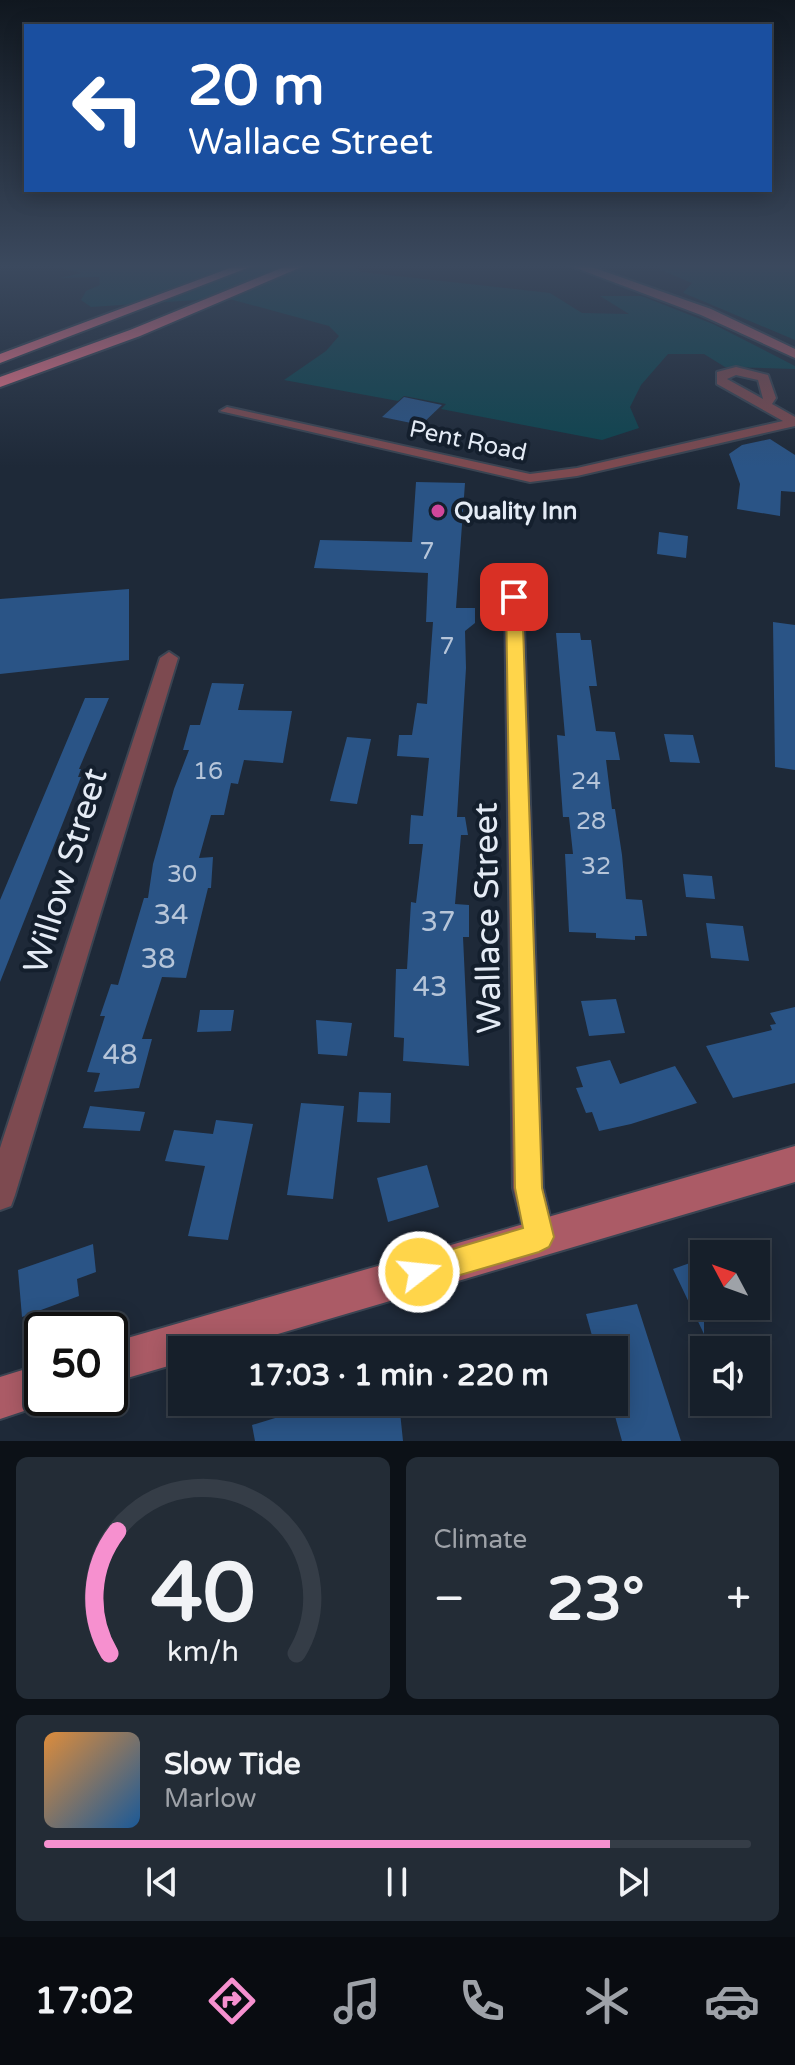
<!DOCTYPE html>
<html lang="en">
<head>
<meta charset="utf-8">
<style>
	body { margin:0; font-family:"Varela Round",sans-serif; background:#232c36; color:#f1f3f6; height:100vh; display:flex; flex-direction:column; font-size:30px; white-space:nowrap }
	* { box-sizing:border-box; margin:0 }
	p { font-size:26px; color:#9ea2a8 }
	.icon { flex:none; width:44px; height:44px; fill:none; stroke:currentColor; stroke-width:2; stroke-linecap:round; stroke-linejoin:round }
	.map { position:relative; height:1441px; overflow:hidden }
	.sheet { display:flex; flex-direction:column; gap:16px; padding:16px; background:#0c1117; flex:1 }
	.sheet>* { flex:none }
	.guide { position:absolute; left:24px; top:24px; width:748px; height:168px; border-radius:0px; box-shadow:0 4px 20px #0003,0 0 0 2px #353d47; background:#1a4fa0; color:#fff; overflow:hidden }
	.needle { width:52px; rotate:311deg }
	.fabs { position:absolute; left:690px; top:1240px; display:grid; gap:16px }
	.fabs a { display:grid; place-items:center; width:80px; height:80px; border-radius:0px; background:#161f2a; box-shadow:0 4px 20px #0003,0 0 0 2px #353d47; font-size:40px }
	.speed { position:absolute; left:24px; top:1312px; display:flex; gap:16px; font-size:40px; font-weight:700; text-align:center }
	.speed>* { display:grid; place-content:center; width:104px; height:104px; border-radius:50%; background:#161f2a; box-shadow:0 4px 20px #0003,0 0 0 2px #353d47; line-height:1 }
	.speed .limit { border:4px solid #111; border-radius:12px; background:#fff; color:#111 }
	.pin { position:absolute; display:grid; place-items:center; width:68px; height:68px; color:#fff; margin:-34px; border-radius:16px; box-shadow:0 4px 12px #0006 }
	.me { position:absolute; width:88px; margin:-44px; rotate:74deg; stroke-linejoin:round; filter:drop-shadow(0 0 6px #0008) }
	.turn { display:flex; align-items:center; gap:28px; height:168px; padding:0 32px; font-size:36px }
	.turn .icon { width:104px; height:104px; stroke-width:2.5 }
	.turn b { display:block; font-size:56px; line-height:68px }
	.big { font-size:60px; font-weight:800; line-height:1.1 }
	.sheet .widget { flex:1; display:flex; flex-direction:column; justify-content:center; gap:12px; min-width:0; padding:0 28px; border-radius:12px; background:#232c36 }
	.sheet .dial { align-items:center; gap:0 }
	.dial svg { height:208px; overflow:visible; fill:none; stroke:#353d47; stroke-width:7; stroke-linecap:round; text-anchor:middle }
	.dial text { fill:#f1f3f6; stroke:none }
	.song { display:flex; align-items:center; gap:24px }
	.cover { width:96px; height:96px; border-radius:12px; background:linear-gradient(135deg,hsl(30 70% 55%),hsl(210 70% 35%)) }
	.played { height:8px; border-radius:4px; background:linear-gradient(90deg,#f690cf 80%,#353d47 80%) }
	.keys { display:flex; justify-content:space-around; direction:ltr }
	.heat { display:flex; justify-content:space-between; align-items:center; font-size:44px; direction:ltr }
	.sheet .tiles { flex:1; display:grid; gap:16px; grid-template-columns:1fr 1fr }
	.widget:last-child { grid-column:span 2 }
	.trip { position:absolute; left:168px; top:1336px; width:460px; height:80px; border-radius:0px; background:#161f2a; box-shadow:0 4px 20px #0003,0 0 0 2px #353d47; font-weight:800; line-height:80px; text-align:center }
	.tabs { display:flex; height:128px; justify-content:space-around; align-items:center; background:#090c11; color:#9ea2a8 }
	.tabs .icon { width:56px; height:56px }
	.tabs .selected { color:#f690cf }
	.tabs b { font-size:36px; color:#f1f3f6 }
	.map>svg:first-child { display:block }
</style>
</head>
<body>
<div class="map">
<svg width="795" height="1441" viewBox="0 0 795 1441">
	<rect width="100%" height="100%" fill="#1e2938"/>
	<path fill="#0d444f" d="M 48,265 L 353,265 L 361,272 L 550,293 L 582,313 L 629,314 L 600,296 L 680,296 L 692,283 L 661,270 L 656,265 L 795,265 L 795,369 L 725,367 L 704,354 L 668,354 L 641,385 L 630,407 L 639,428 L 602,440 L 441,409 L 446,404 L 404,396 L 398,401 L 284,380 L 326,351 L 339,336 L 329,326 L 226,298 L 91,307 L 81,300 L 86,291 L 100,285 L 99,277 L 60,278 L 82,273 Z"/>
	<path fill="#1e2938" d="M 679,291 L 795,340 L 795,366 L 713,324 L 634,293 Z"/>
	<path fill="#2a5486" d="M 404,397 L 442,405 L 421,425 L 382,417 Z
		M 770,439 L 795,455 L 795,492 L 781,491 L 780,516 L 737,509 L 740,484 L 729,454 L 742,445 Z
		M 416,482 L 465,483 L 456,608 L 475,608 L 475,623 L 465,631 L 466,668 L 457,817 L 465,817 L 468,835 L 461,835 L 455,904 L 469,905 L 469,937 L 463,937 L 469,1066 L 403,1061 L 404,1038 L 394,1037 L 396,969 L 407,969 L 411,902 L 416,903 L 423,844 L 409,844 L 411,815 L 423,816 L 429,758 L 397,756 L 399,735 L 412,735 L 417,703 L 427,704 L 433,622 L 426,622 L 428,573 L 314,568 L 320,540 L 412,542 Z
		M 659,532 L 688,536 L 686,558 L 657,554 Z
		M 129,589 L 129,660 L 0,674 L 0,599 Z
		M 773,622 L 795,625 L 795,770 L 775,767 Z
		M 556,633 L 580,633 L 581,640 L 591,640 L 597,686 L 589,686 L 596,731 L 615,732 L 620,760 L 606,760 L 612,809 L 615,809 L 622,855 L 626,899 L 642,900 L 647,936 L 635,936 L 635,940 L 596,938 L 596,933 L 569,932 L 565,854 L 573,854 L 569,817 L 563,817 L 557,735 L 565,736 Z
		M 212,683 L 244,684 L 238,710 L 292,711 L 283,763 L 244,760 L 238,784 L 231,783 L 224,815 L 211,815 L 199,858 L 213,857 L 211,888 L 208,888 L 186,978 L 162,977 L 142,1039 L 152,1039 L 139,1088 L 94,1092 L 100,1073 L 87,1072 L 105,1016 L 100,1016 L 111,984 L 118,985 L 144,898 L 148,898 L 153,864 L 174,789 L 189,750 L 183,750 L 190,725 L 200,725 Z
		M 85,698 L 109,698 L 79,769 L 81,769 L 78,777 L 81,777 L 0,982 L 0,900 Z
		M 664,734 L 693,735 L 700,763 L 670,762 Z
		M 347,737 L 371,739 L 357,804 L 330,801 Z
		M 683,874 L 712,876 L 715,899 L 686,897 Z
		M 706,923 L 743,926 L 749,961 L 711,958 Z
		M 616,999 L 625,1033 L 589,1036 L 581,1001 Z
		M 795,1007 L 795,1083 L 733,1098 L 706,1046 L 772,1030 L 770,1025 L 776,1024 L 770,1013 Z
		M 200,1010 L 234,1010 L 231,1031 L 197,1032 Z
		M 316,1020 L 352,1023 L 347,1056 L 318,1054 Z
		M 610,1060 L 620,1084 L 675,1066 L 697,1103 L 631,1124 L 599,1131 L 592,1112 L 586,1113 L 576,1088 L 583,1087 L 576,1067 Z
		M 359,1092 L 391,1093 L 390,1123 L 357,1122 Z
		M 301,1103 L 344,1106 L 333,1199 L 287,1195 Z
		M 90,1106 L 145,1112 L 140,1131 L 83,1128 Z
		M 216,1120 L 253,1124 L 228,1240 L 188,1236 L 205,1166 L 165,1161 L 174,1130 L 213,1134 Z
		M 427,1165 L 439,1207 L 388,1222 L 377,1178 Z
		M 93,1244 L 96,1272 L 77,1279 L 79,1296 L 22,1317 L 18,1270 Z
		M 704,1258 L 704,1334 L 673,1269 Z
		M 637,1304 L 681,1441 L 622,1441 L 611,1402 L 614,1402 L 614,1350 L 596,1350 L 586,1314 Z
		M 327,1402 L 399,1402 L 403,1441 L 255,1441 L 252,1425 Z"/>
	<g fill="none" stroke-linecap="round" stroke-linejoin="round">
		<defs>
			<path id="minor" d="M 736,367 L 768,375 L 776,398 L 772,404 L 795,417 L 795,426 L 577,476 L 530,482 L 220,411 L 227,407 L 530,474 L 577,468 L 783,421 L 717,384 L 717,372 ZM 736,375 L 758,380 L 763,399 L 727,379 Z
				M 514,592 L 523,597 L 543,1188 L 555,1237 L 550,1248 L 539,1253 L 528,1248 L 513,1188 L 505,597 Z
				M 169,652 L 178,658 L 15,1195 L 11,1206 L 0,1210 L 0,1148 L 160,658 Z"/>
			<path id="secondary" d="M 568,265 L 586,265 L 711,309 L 795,349 L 795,358 L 701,315 Z
				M 795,1146 L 795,1182 L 223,1350 L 182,1350 L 182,1362 L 110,1383 L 110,1343 Z
				M 42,1364 L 42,1398 L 57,1400 L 0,1419 L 0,1377 Z"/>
			<path id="motorway" d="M 238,265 L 255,265 L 0,363 L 0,354 Z
				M 289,265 L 306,265 L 140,336 L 0,387 L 0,377 L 130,330 Z"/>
		</defs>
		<use href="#minor" stroke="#3a4452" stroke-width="4"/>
		<use href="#secondary" stroke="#3a4452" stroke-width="4"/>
		<use href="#motorway" stroke="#3a4452" stroke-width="4"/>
		<use href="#minor" fill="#7d4a50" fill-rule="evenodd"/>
		<use href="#secondary" fill="#ab5b66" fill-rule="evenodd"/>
		<use href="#motorway" fill="#f07286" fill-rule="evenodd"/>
	</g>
	<linearGradient id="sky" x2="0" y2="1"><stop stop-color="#10171f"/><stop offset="0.57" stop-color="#3b495e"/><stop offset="1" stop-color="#3b495e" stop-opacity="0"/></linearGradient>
	<rect width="795" height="467" fill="url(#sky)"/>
	<path fill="#ffd54a" stroke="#a68a30" stroke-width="2" d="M 514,592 L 522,597 L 542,1188 L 554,1237 L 549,1247 L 539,1252 L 419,1287 L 409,1283 L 405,1272 L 409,1262 L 523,1228 L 515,1188 L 506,597 Z"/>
	<circle fill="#d1479c" stroke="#141f2d" stroke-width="3" cx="438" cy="511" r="8"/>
	<g text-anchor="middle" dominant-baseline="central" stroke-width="8" stroke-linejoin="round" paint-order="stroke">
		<g font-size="24" fill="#e4ebf5" stroke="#141f2d">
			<text transform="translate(468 441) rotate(12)">Pent Road</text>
		</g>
		<g font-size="24" font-weight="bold" fill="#e4ebf5" stroke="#141f2d" text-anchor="start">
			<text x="454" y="511">Quality Inn</text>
		</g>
		<g font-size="24" fill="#b6c5d9">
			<text x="427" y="551">7</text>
			<text x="447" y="646">7</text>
			<text x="208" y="771">16</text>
			<text x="586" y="781">24</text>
			<text x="591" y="821">28</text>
			<text x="596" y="866">32</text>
			<text x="182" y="874">30</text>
		</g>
		<g font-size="28" fill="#b6c5d9">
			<text x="171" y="915">34</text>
			<text x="438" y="922">37</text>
			<text x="158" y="959">38</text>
			<text x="430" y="987">43</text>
			<text x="120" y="1055">48</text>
		</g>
		<g font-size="34" fill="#e4ebf5" stroke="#141f2d">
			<text transform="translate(66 871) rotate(-73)">Willow Street</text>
			<text transform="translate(488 918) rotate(-91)">Wallace Street</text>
		</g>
	</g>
</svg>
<div class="fabs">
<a><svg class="needle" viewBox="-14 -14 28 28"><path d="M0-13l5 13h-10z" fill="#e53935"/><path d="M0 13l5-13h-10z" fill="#9ea2a8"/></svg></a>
<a><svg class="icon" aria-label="sound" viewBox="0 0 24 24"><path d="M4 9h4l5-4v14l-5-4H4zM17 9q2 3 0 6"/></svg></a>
</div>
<div class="speed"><div class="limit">50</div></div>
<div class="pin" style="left:514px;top:597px;background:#d93025"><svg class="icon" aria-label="arrive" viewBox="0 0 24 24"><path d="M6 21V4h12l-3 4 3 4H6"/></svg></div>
<svg class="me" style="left:419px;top:1272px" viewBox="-20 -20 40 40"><circle r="17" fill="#ffd54a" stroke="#fff" stroke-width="3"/><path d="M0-11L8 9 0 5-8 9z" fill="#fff"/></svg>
<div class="trip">17:03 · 1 min · 220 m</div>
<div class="guide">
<div class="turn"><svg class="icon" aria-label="left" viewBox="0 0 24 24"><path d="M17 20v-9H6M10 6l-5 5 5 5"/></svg><div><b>20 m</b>Wallace Street</div></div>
</div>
</div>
<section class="sheet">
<div class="tiles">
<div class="widget dial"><svg viewBox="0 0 100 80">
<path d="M14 69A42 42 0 1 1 86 69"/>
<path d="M14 69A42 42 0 0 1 17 22" stroke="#f690cf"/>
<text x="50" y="56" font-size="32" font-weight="700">40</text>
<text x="50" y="72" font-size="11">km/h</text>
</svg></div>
<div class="widget"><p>Climate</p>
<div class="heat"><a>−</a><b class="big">23°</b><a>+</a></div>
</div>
<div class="widget">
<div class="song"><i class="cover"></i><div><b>Slow Tide</b><p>Marlow</p></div></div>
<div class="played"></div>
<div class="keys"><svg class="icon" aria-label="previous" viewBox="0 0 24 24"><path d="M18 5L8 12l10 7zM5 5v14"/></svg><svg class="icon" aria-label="pause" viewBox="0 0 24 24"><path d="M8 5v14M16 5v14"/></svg><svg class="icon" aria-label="next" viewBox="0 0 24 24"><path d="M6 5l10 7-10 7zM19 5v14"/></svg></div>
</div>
</div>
</section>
<nav class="tabs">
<b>17:02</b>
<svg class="icon selected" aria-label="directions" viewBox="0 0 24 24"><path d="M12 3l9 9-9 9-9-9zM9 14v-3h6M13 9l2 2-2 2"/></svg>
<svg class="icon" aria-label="music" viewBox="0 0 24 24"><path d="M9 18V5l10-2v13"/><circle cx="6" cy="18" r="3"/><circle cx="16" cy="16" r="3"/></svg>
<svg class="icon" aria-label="phone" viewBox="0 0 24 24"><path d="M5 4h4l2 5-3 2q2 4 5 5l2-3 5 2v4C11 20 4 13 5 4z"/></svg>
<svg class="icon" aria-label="climate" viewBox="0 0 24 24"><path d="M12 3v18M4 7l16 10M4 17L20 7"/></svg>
<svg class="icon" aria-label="car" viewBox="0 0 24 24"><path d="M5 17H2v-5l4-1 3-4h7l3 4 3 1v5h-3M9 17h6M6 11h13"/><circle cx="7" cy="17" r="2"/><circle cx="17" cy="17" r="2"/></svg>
</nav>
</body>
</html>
